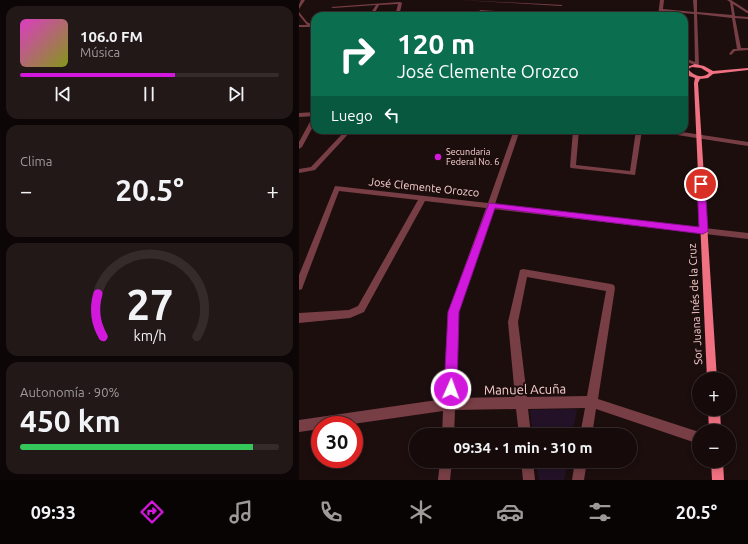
<!DOCTYPE html>
<html lang="es">
<head>
<meta charset="utf-8">
<style>
	body { margin:0; font-family:Ubuntu,sans-serif; background:#231818; color:#f1f3f6; height:100vh; display:flex; flex-direction:column; font-size:15px; white-space:nowrap }
	* { box-sizing:border-box; margin:0 }
	p { font-size:13px; color:#9e9a9c }
	.icon { flex:none; width:22px; height:22px; fill:none; stroke:currentColor; stroke-width:2; stroke-linecap:round; stroke-linejoin:round }
	.map { position:relative; flex:1; overflow:hidden }
	.drawer { display:flex; flex-direction:column; gap:6px; padding:6px; background:#0c0606; width:299px }
	.drawer>* { flex:none }
	.top-card { position:absolute; left:12px; top:12px; width:377px; height:122px; border-radius:12px; box-shadow:0 2px 6px #0003,0 0 0 1px #352b2b; background:#0b6e4f; color:#fff; overflow:hidden }
	.fabs { position:absolute; left:393px; top:372px; display:grid; gap:8px }
	.fabs a { display:grid; place-items:center; width:44px; height:44px; border-radius:50%; background:#160a0a; box-shadow:0 2px 6px #0003,0 0 0 1px #352b2b; font-size:20px }
	.speed { position:absolute; left:12px; top:416px; display:flex; gap:8px; font-size:20px; font-weight:700; text-align:center }
	.speed>* { display:grid; place-content:center; width:52px; height:52px; border-radius:50%; background:#160a0a; box-shadow:0 2px 6px #0003,0 0 0 1px #352b2b; line-height:1 }
	.speed .limit { border:6px solid #d22; background:#fff; color:#111 }
	.pin { position:absolute; display:grid; place-items:center; width:34px; height:34px; color:#fff; margin:-17px; border:2px solid #fff; border-radius:50%; box-shadow:0 1px 4px #0007 }
	.me { position:absolute; width:44px; margin:-22px; rotate:2deg; stroke-linejoin:round; filter:drop-shadow(0 0 3px #0008) }
	.turn { display:flex; align-items:center; gap:14px; height:84px; padding:0 20px; font-size:18px }
	.turn .icon { width:52px; height:52px; stroke-width:2.5 }
	.turn b { display:block; font-size:28px; line-height:34px }
	.then { display:flex; align-items:center; height:38px; padding:0 20px; background:#0003; gap:8px; font-size:15px }
	.big { font-size:30px; font-weight:600; line-height:1.1 }
	.drawer .widget { flex:1; display:flex; flex-direction:column; justify-content:center; gap:6px; min-width:0; padding:0 14px; border-radius:12px; background:#231818 }
	.drawer .dial { align-items:center; gap:0 }
	.dial svg { height:104px; overflow:visible; fill:none; stroke:#352b2b; stroke-width:7; stroke-linecap:round; text-anchor:middle }
	.dial text { fill:#f1f3f6; stroke:none }
	.song { display:flex; align-items:center; gap:12px }
	.cover { width:48px; height:48px; border-radius:6px; background:linear-gradient(135deg,hsl(310 70% 55%),hsl(70 70% 35%)) }
	.played { height:4px; border-radius:2px; background:linear-gradient(90deg,#d318de 60%,#352b2b 60%) }
	.keys { display:flex; justify-content:space-around; direction:ltr }
	.heat { display:flex; justify-content:space-between; align-items:center; font-size:22px; direction:ltr }
	.charge { height:6px; border-radius:3px; background:linear-gradient(90deg,#34c759 90%,#352b2b 0) }
	.trip { position:absolute; left:110px; top:428px; width:228px; height:40px; border-radius:20px; background:#160a0a; box-shadow:0 2px 6px #0003,0 0 0 1px #352b2b; font-weight:600; line-height:40px; text-align:center }
	.dock { display:flex; height:64px; justify-content:space-around; align-items:center; background:#090404; color:#9e9a9c }
	.dock .icon { width:28px; height:28px }
	.dock .selected { color:#d318de }
	.dock b { font-size:18px; color:#f1f3f6 }
	main { display:flex; flex:1; min-height:0 }
	.map>svg:first-child { display:block }
</style>
</head>
<body>
<main>
<section class="drawer">
<div class="widget">
<div class="song"><i class="cover"></i><div><b>106.0 FM</b><p>Música</p></div></div>
<div class="played"></div>
<div class="keys"><svg class="icon" aria-label="previous" viewBox="0 0 24 24"><path d="M18 5L8 12l10 7zM5 5v14"/></svg><svg class="icon" aria-label="pause" viewBox="0 0 24 24"><path d="M8 5v14M16 5v14"/></svg><svg class="icon" aria-label="next" viewBox="0 0 24 24"><path d="M6 5l10 7-10 7zM19 5v14"/></svg></div>
</div>
<div class="widget"><p>Clima</p>
<div class="heat"><a>−</a><b class="big">20.5°</b><a>+</a></div>
</div>
<div class="widget dial"><svg viewBox="0 0 100 80">
<path d="M14 69A42 42 0 1 1 86 69"/>
<path d="M14 69A42 42 0 0 1 10 36" stroke="#d318de"/>
<text x="50" y="56" font-size="32" font-weight="700">27</text>
<text x="50" y="72" font-size="11">km/h</text>
</svg></div>
<div class="widget"><p>Autonomía · 90%</p><b class="big">450 km</b><div class="charge"></div></div>
</section>
<div class="map">
<svg width="449" height="480" viewBox="0 0 449 480">
	<rect width="100%" height="100%" fill="#1d0e0e"/>
	<path fill="#231227" d="M 278,409 L 273,435 L 234,435 L 231,410 Z
		M 237,461 L 269,461 L 265,480 L 240,480 Z"/>
	<g fill="none" stroke-linecap="round" stroke-linejoin="round">
		<path fill="#783e45" fill-rule="evenodd" d="M 2,0 L 6,0 L 0,9 L 0,5 Z
			M 161,0 L 264,5 L 262,6 Z
			M 361,0 L 365,0 L 364,9 L 395,12 L 394,0 L 398,0 L 398,12 L 433,15 L 431,2 L 428,0 L 432,0 L 449,11 L 449,13 L 448,13 L 434,4 L 436,16 L 449,17 L 449,19 L 436,18 L 442,48 L 449,48 L 449,50 L 436,51 L 432,55 L 430,54 L 434,49 L 438,49 L 433,18 L 398,14 L 400,66 L 396,67 L 396,65 L 385,61 L 385,58 L 396,62 L 395,14 L 363,11 L 363,16 L 359,16 Z
			M 101,2 L 103,3 L 100,16 L 96,16 L 99,4 L 80,5 L 74,16 L 70,16 L 77,5 L 34,8 L 32,7 Z
			M 181,10 L 253,15 L 255,16 L 180,12 Z
			M 0,12 L 8,22 L 14,25 L 14,27 L 0,27 L 0,25 L 8,25 L 0,15 Z
			M 16,112 L 16,116 L 0,117 L 0,113 Z
			M 16,116 L 16,123 L 3,147 L 0,149 L 0,142 L 13,118 Z
			M 47,130 L 53,130 L 16,170 L 0,173 L 0,169 L 12,167 Z
			M 215,130 L 221,130 L 196,204 L 449,233 L 449,239 L 194,209 L 159,312 L 156,398 L 216,397 L 209,322 L 221,270 L 224,269 L 312,284 L 315,285 L 316,288 L 299,399 L 400,432 L 400,444 L 297,409 L 293,435 L 281,435 L 286,408 L 229,409 L 232,435 L 220,435 L 217,409 L 156,410 L 155,435 L 143,435 L 144,411 L 47,425 L 21,425 L 21,429 L 0,432 L 0,420 L 145,399 L 149,312 L 187,208 L 126,201 L 65,312 L 51,318 L 0,323 L 0,313 L 50,310 L 59,306 L 119,200 L 40,191 L 4,286 L 3,289 L 0,290 L 0,275 L 36,186 L 189,203 ZM 228,277 L 307,291 L 288,396 L 228,397 L 219,322 Z
			M 274,130 L 280,130 L 277,165 L 331,171 L 337,130 L 343,130 L 336,175 L 272,168 L 271,167 Z
			M 356,130 L 370,130 L 449,142 L 449,146 L 359,132 Z
			M 141,461 L 153,461 L 151,480 L 139,480 Z
			M 222,461 L 234,461 L 236,480 L 224,480 Z
			M 276,461 L 288,461 L 285,480 L 273,480 Z"/>
		<path fill="#f07181" fill-rule="evenodd" d="M 396,64 L 405,66 L 414,71 L 449,68 L 449,70 L 414,74 L 409,78 L 401,79 L 399,83 L 418,379 L 408,379 L 395,83 L 396,78 L 390,76 L 385,71 L 385,68 ZM 393,67 L 402,68 L 410,73 C 403,79 395,76 389,69 Z
			M 409,409 L 421,409 L 422,431 L 410,431 Z
			M 412,461 L 424,461 L 425,480 L 413,480 Z"/>
	</g>
	<path fill="#d318de" stroke="#891090" d="M 402,181 L 406,184 L 409,231 L 404,234 L 196,208 L 160,312 L 158,389 L 156,393 L 152,395 L 147,393 L 145,389 L 149,312 L 190,203 L 400,227 L 398,184 Z"/>
	<circle fill="#d318de" stroke="#1d0e0e" stroke-width="1.5" cx="139" cy="157" r="4"/>
	<g text-anchor="middle" dominant-baseline="central" stroke-width="4" stroke-linejoin="round" paint-order="stroke">
		<g font-size="9" fill="#fad0d1" stroke="#1d0e0e" text-anchor="start">
			<text x="147" y="152">Secundaria<tspan x="147" dy="10">Federal No. 6</tspan></text>
		</g>
		<g font-size="11" fill="#fad0d1" stroke="#1d0e0e">
			<text transform="translate(125 187) rotate(6)">José Clemente Orozco</text>
			<text transform="translate(396 304) rotate(-93)">Sor Juana Inés de la Cruz</text>
		</g>
		<g font-size="13" fill="#fad0d1" stroke="#1d0e0e">
			<text transform="translate(226 389) rotate(-1)">Manuel Acuña</text>
		</g>
	</g>
</svg>
<div class="fabs">
<a>+</a>
<a>−</a>
</div>
<div class="speed"><div class="limit">30</div></div>
<div class="pin" style="left:402px;top:184px;background:#d93025"><svg class="icon" aria-label="arrive" viewBox="0 0 24 24"><path d="M6 21V4h12l-3 4 3 4H6"/></svg></div>
<svg class="me" style="left:152px;top:389px" viewBox="-20 -20 40 40"><circle r="17" fill="#d318de" stroke="#fff" stroke-width="3"/><path d="M0-11L8 9 0 5-8 9z" fill="#fff"/></svg>
<div class="trip">09:34 · 1 min · 310 m</div>
<div class="top-card">
<div class="turn"><svg class="icon" aria-label="right" viewBox="0 0 24 24"><path d="M7 20v-9h11M14 6l5 5-5 5"/></svg><div><b>120 m</b>José Clemente Orozco</div></div>
<div class="then">Luego<svg class="icon" aria-label="left" viewBox="0 0 24 24"><path d="M17 20v-9H6M10 6l-5 5 5 5"/></svg></div>
</div>
</div>
</main>
<nav class="dock">
<b>09:33</b>
<svg class="icon selected" aria-label="directions" viewBox="0 0 24 24"><path d="M12 3l9 9-9 9-9-9zM9 14v-3h6M13 9l2 2-2 2"/></svg>
<svg class="icon" aria-label="music" viewBox="0 0 24 24"><path d="M9 18V5l10-2v13"/><circle cx="6" cy="18" r="3"/><circle cx="16" cy="16" r="3"/></svg>
<svg class="icon" aria-label="phone" viewBox="0 0 24 24"><path d="M5 4h4l2 5-3 2q2 4 5 5l2-3 5 2v4C11 20 4 13 5 4z"/></svg>
<svg class="icon" aria-label="climate" viewBox="0 0 24 24"><path d="M12 3v18M4 7l16 10M4 17L20 7"/></svg>
<svg class="icon" aria-label="car" viewBox="0 0 24 24"><path d="M5 17H2v-5l4-1 3-4h7l3 4 3 1v5h-3M9 17h6M6 11h13"/><circle cx="7" cy="17" r="2"/><circle cx="17" cy="17" r="2"/></svg>
<svg class="icon" aria-label="filters" viewBox="0 0 24 24"><path d="M4 7h16M4 17h16"/><circle cx="9" cy="7" r="2"/><circle cx="15" cy="17" r="2"/></svg>
<b>20.5°</b>
</nav>
</body>
</html>
